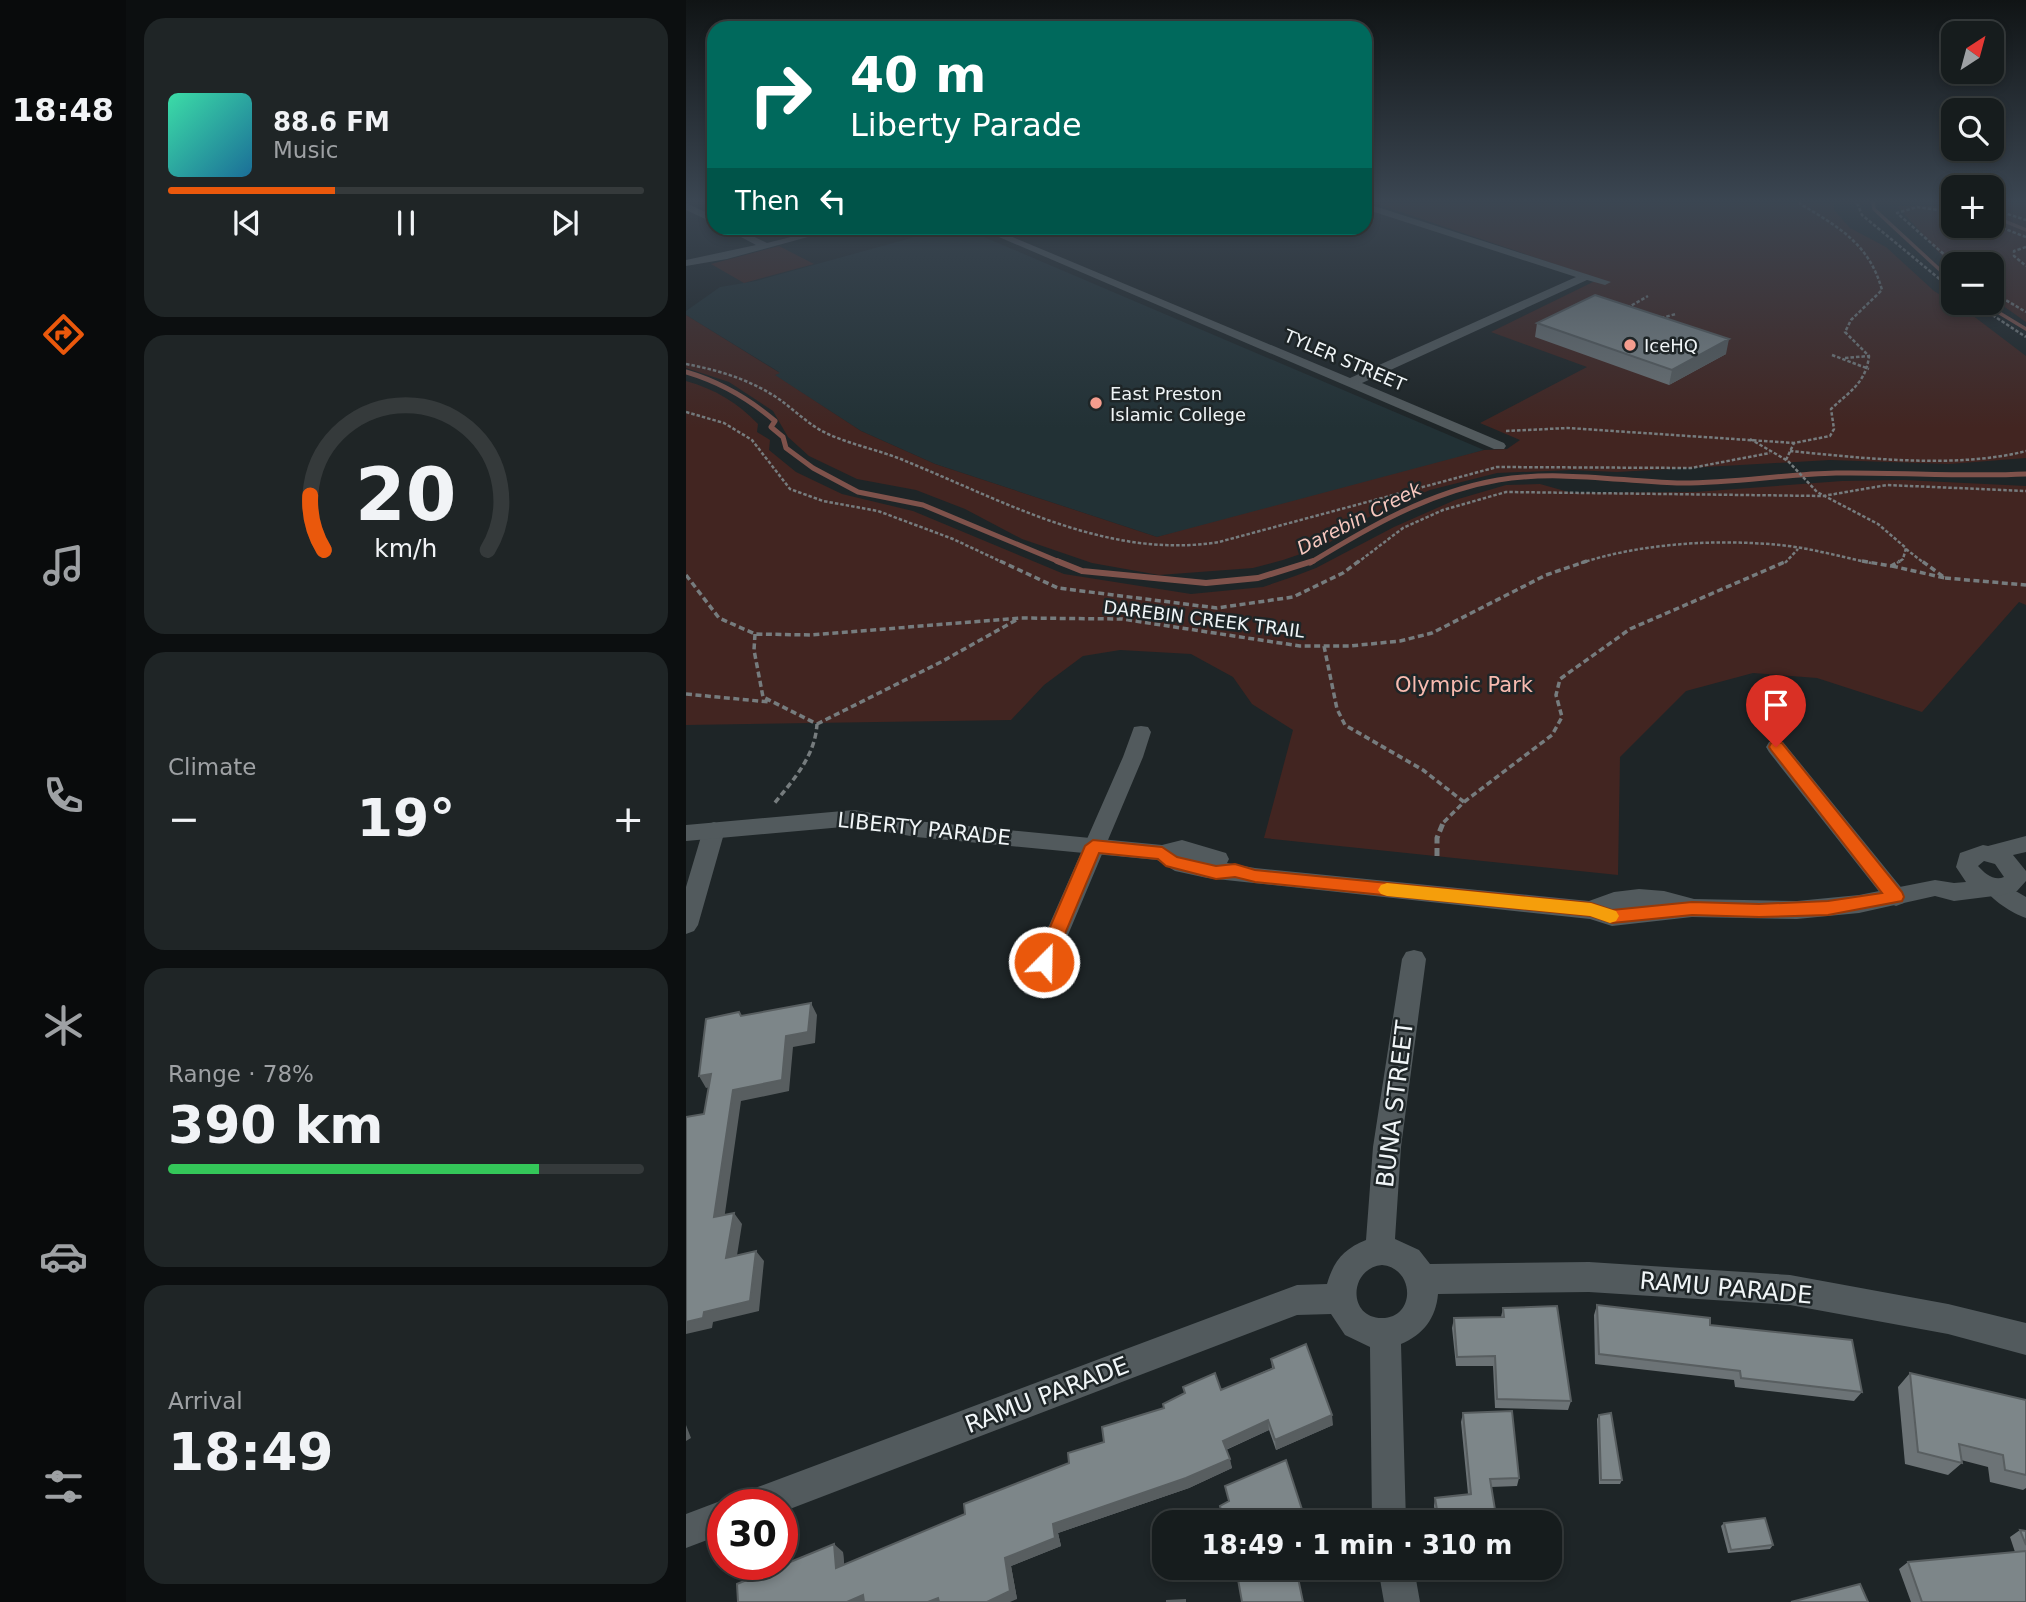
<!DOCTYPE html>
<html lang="en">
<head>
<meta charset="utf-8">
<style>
	body { margin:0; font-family:"DejaVu Sans",sans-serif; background:#1f2526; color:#f1f3f6; height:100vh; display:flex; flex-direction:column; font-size:26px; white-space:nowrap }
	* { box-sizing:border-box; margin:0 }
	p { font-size:23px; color:#9ea1a4 }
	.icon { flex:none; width:38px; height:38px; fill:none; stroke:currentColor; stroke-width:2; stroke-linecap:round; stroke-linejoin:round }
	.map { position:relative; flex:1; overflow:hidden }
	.details { display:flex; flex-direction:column; gap:18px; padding:18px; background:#0c0f10; width:560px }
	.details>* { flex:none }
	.guide { position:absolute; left:21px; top:21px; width:665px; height:214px; border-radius:21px; box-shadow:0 4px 10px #0003,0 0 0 2px #353a3b; background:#00695c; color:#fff; overflow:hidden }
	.needle { width:46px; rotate:36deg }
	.tools { position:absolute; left:1255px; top:21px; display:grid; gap:14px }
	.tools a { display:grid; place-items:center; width:63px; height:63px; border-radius:14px; background:#161c1d; box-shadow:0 4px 10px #0003,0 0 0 2px #353a3b; font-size:35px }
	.speed { position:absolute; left:21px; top:1489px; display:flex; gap:14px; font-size:35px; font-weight:700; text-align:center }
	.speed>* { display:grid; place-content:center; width:91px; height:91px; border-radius:50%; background:#161c1d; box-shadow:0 4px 10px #0003,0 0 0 2px #353a3b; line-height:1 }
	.speed .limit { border:10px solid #d22; background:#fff; color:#111 }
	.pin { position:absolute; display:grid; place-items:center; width:60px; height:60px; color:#fff; margin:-72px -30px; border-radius:50% 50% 50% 0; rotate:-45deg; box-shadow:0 0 7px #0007 }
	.pin .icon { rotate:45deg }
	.me { position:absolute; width:77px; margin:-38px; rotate:23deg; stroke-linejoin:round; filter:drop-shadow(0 0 5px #0008) }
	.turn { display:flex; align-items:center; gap:24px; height:147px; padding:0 28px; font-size:32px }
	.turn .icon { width:91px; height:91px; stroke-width:2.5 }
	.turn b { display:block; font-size:49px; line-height:60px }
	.then { display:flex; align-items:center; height:66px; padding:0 28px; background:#0003; gap:14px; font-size:26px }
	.big { font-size:52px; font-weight:800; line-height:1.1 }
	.details .card { flex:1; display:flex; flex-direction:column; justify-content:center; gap:10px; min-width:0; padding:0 24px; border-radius:21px; background:#1f2526 }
	.details .dial { align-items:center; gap:0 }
	.dial svg { height:182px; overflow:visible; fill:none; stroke:#353a3b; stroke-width:7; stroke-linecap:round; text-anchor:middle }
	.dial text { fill:#f1f3f6; stroke:none }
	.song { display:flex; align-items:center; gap:21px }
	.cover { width:84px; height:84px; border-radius:10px; background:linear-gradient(135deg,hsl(160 70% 55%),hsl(200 70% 35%)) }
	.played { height:7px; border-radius:4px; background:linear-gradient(90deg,#ea580c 35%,#353a3b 35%) }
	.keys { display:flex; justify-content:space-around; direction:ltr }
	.heat { display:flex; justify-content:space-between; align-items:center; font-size:38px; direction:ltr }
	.charge { height:10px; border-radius:5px; background:linear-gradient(90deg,#34c759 78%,#353a3b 0) }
	.trip { position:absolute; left:466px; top:1510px; width:410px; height:70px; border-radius:21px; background:#161c1d; box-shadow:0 4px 10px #0003,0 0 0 2px #353a3b; font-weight:800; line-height:70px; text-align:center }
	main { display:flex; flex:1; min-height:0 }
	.menu { display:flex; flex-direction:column; width:126px; justify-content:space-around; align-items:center; background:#090b0c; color:#9ea1a4 }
	.menu .icon { width:49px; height:49px }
	.menu .active { color:#ea580c }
	.menu b { font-size:32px; color:#f1f3f6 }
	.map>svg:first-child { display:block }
</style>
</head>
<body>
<main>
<nav class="menu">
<b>18:48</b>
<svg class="icon active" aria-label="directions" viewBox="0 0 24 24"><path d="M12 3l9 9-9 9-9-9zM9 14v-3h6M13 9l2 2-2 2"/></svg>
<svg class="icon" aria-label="music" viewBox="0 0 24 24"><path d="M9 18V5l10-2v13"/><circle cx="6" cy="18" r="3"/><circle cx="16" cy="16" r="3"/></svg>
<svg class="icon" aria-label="phone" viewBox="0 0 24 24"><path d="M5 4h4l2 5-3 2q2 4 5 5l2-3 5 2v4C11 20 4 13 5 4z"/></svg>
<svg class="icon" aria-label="climate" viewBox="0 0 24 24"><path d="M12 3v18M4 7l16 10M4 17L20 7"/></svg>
<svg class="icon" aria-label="car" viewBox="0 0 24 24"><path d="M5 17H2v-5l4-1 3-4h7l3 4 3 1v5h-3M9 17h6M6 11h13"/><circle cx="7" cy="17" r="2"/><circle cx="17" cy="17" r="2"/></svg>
<svg class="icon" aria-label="filters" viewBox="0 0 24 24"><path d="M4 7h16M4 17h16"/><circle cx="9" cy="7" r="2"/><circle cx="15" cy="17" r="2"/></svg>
</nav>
<section class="details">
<div class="card">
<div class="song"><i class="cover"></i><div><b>88.6 FM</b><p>Music</p></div></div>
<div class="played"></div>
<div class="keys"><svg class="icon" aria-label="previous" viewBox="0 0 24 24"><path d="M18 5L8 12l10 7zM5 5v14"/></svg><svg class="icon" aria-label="pause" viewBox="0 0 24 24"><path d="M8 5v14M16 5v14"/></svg><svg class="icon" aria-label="next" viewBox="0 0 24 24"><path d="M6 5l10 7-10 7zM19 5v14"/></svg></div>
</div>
<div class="card dial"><svg viewBox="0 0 100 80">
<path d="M14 69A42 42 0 1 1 86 69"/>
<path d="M14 69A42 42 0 0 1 8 45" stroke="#ea580c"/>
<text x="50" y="56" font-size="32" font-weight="700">20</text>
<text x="50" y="72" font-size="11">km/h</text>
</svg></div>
<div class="card"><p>Climate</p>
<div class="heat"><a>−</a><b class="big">19°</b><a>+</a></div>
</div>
<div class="card"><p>Range · 78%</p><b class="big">390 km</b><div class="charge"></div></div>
<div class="card"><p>Arrival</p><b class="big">18:49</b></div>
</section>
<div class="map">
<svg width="1340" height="1602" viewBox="0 0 1340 1602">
	<rect width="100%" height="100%" fill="#1e2527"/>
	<path fill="#223135" d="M 261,228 L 277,228 L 798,450 L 626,501 L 471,537 L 249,464 L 175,431 L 88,375 L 93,372 L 0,315 L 0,311 L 34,287 L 70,281 Z"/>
	<path fill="#422521" d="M 688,203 L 1148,203 L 1148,210 L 1164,228 L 1200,247 L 1248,291 L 1290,318 L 1340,356 L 1340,458 L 1263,464 L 1144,460 L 931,472 L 886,470 L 811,473 L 744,490 L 683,517 L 638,546 L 597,560 L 567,568 L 473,575 L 406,563 L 336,539 L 279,509 L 230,490 L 171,479 L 123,456 L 102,437 L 87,411 L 43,382 L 0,368 L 0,315 L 94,373 L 89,375 L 175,431 L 249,464 L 471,537 L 798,450 L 821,449 L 834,440 L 794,423 L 901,367 L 805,332 L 913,279 Z
		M 1306,203 L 1340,203 L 1340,322 L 1306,298 L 1306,264 L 1267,264 L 1267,268 L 1211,206 L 1267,206 L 1267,226 L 1306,226 L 1306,206 L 1308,206 Z
		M 93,246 L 128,264 L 58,283 L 25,264 Z
		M 0,381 C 29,389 52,403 72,424 L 71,432 L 84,440 L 83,450 L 110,472 L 156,494 L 227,511 L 378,574 L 505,594 L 577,587 L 609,576 L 630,568 L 708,527 L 769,500 L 820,485 L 854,484 L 886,493 L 1009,492 L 1156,481 L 1218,480 L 1340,486 L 1340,605 L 1333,602 L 1236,712 L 1131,678 L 1067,673 L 1000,691 L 934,757 L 932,875 L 578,838 L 607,730 L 566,704 L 547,677 L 505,654 L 434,650 L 397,656 L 358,685 L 325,720 L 0,725 Z"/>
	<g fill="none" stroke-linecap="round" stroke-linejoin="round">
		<path stroke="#7f524b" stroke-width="3.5" d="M 1187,203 L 1188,209 L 1267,282
			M 1255,203 L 1267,206
			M 1306,216 L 1340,230
			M 1297,303 L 1340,329"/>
		<path stroke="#7f524b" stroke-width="5" d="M 0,372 C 34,382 62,398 89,421 L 85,427 L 97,437 L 100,448 L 127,468 L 172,492 L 237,505 L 376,563
			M 624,563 C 683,527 743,492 812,480 C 871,470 932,481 991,483 C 1044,484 1097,474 1150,473 C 1213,472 1276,477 1340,474"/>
		<path stroke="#7f524b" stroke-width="6" d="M 371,561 L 396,571 L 520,583 L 572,578 L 627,561"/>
		<path stroke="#767c7e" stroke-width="2.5" stroke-dasharray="3.5 2" stroke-linecap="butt" d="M 1171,203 L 1176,215 L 1267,290
			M 1306,209 L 1340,220
			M 1267,212 L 1231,207 L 1211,213 L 1269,264
			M 1306,224 L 1340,237
			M 1340,247 L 1328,251 L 1328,256 L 1340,266
			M 1306,292 L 1340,312
			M 1288,303 L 1340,337
			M 941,308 L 962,296
			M 975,318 L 990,314
			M 1146,355 L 1183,369
			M 1159,358 L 1183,356
			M 0,364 C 32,370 62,379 90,397 C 108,409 122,425 142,434 C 166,445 193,450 217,460 C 318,501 421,560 533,542 L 811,467 L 1005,468 L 1084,453
			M 0,412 L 38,423 L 66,440 L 104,489 L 137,501 L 192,511 L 267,539 L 318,563
			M 820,431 L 882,428 L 1108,443
			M 1064,439 L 1102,461 L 1131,492 L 1192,524 L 1220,548 L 1217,559 L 1211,563
			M 1104,451 C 1175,458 1271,469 1340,451
			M 1100,460 L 1108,443 L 1144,436 L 1148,429 L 1145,409 C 1163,392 1180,383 1183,356 L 1159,332 L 1165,320 L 1196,290 C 1183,243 1152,227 1113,203
			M 1220,549 L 1238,563
			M 671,563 L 717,528 L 757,510 L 820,492 L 1137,496 L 1201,485 L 1340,491
			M 895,563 C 957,543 1030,539 1094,545 C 1125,548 1155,557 1185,563
			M 1099,563 L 1112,549"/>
		<path stroke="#767c7e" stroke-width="3.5" stroke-dasharray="6 3.5" stroke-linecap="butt" d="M 314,561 L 372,588 L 531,608 L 607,597 L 657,573 L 673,561
			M 1176,561 L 1205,566 L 1214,561
			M 1206,566 L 1259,578 L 1236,561
			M 0,575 L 33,618 L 69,634 L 125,635 L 334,618 L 436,619 L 614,646 L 664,646 L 714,641 L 746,633 L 860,575 L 901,561
			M 1259,578 L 1340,585
			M 69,634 L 68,650 L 77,697 L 131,724 C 129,757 107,780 87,805
			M 638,646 L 651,709 L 659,725 L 737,770 L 778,802 L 756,824
			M 0,694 L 83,702
			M 131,724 L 255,662 L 332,619
			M 778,802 L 866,735 L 876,717 L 870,695 L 874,679 L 944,629 L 1101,561"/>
		<path stroke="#767c7e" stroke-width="5" stroke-dasharray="8 4.5" stroke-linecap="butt" d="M 751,856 L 751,838 L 757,823"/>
		<path fill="#525a5d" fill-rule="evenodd" d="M 0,203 L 28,216 L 28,223 L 0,210 Z
			M 679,203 L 925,282 L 919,285 L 901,280 L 676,383 L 818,443 L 820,446 L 818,449 L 808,449 L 292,228 L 305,228 L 664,378 L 890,277 L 679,209 Z
			M 38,228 L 50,228 L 81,243 L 140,228 L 155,228 L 41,259 L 0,266 L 0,260 L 70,245 Z
			M 513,228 L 527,228 L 509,233 L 508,231 Z
			M 455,726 L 462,727 L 465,732 L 457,757 L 360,987 L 357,994 L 348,997 L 339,994 L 336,987 L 437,757 L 448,727 Z
			M 1090,740 L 1097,742 L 1218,891 L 1221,897 L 1218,903 L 1210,906 L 1202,903 L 1083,752 L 1080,747 L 1083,742 Z
			M 28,822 L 36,825 L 39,830 L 12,925 L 8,931 L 0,934 L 0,887 L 17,830 L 20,825 Z
			M 1309,879 L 1340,897 L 1340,918 C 1326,913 1305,900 1298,887 L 1301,881 Z
			M 728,950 L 736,952 L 740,959 L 715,1147 L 709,1239 L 733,1250 L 744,1264 L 903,1262 L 1104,1275 L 1262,1304 L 1340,1323 L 1340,1355 L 1262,1334 L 1104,1305 L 903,1292 L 752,1294 C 750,1318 737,1335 715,1344 L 720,1522 L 686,1522 L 684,1347 L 659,1335 L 645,1314 L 611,1315 L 96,1512 L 96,1505 L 52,1505 L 57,1493 L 69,1488 L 611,1285 L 641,1284 C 648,1260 658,1249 680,1240 L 687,1147 L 716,959 L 720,952 ZM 696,1265 C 729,1268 730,1318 696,1318 C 661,1318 663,1268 696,1265 Z
			M 37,1500 L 49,1505 L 37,1505 L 37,1534 L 0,1548 L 0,1514 Z
			M 692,1568 L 728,1568 L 734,1602 L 698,1602 Z"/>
		<path fill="#525a5d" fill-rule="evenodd" d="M 168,810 L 230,821 L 476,845 L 496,840 L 540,853 L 543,859 L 541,863 L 569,868 L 903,901 L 928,892 L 953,889 L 978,891 L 1008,899 L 1111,901 L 1173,895 L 1249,880 L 1268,883 L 1280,882 L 1270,867 L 1274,853 L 1297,845 L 1302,846 L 1340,836 L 1340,852 L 1327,855 L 1340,871 L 1340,881 L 1331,891 L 1316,895 L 1268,901 L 1249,896 L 1173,913 L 1111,919 L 1006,917 L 926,926 L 904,919 L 521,878 L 489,871 L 471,860 L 230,837 L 168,826 L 0,841 L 0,825 ZM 1298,861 L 1309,864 L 1318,877 C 1308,881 1299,874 1292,866 Z"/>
	</g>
	<path fill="#6c7376" d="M 851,323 L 1040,354 L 983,385 L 849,337 Z
		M 911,1305 L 1024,1325 L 1176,1392 L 1168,1401 L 1049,1387 L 1048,1380 L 909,1364 L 908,1315 Z
		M 817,1308 L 885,1401 L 882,1410 L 809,1408 L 807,1366 L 770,1366 L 766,1328 L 768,1318 L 815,1317 Z
		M 585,1359 L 647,1425 L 590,1450 L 583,1430 L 540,1450 L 546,1468 L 503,1488 L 372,1533 L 375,1546 L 325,1566 L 331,1599 L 52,1602 L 157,1552 L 158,1565 L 279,1514 L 383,1463 L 418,1442 L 478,1408 L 499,1394 L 497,1387 L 535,1390 L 586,1368 Z
		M 1224,1373 L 1340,1400 L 1340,1488 L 1337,1490 L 1304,1482 L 1302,1467 L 1275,1460 L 1276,1463 L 1262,1475 L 1219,1464 L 1212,1387 Z
		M 777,1413 L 833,1478 L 831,1486 L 805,1487 L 811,1522 L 750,1522 L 748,1506 L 749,1498 L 782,1494 L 775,1422 Z
		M 913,1415 L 936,1480 L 934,1484 L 913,1484 L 911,1419 Z
		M 1038,1523 L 1087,1545 L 1084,1549 L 1042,1553 L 1035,1526 Z
		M 1334,1530 L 1340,1531 L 1340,1602 L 1225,1602 L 1213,1569 L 1222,1562 L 1329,1552 L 1324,1537 Z"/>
	<path fill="#585e60" d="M 1043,339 L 1040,354 L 983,385 L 986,370 Z
		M 125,1003 L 131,1015 L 129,1043 L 107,1047 L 103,1091 L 55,1101 L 37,1227 L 28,1217 L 47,1090 L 100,1036 Z
		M 25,1074 L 32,1085 L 20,1088 L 13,1076 Z
		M 48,1213 L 56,1224 L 49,1268 L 40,1258 Z
		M 70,1251 L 78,1261 L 73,1311 L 27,1322 L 26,1328 L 0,1334 L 0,1322 Z
		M 646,1415 L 647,1425 L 590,1450 L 589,1440 Z
		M 582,1420 L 583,1430 L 539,1450 L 537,1441 Z
		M 0,1425 L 5,1438 L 0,1441 Z
		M 544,1459 L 546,1468 L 503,1488 L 372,1533 L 375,1546 L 325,1566 L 331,1599 L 324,1602 L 301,1602 L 319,1558 L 367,1524 Z
		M 148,1544 L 157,1552 L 159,1576 L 150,1568 Z
		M 177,1595 L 185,1602 L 161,1602 Z
		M 252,1598 L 257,1602 L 242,1602 Z"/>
	<path fill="#7d8689" stroke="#585e60" stroke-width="2" d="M 909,295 L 1043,339 L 986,370 L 851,323 Z
		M 125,1003 L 122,1032 L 100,1036 L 96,1080 L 47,1090 L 28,1217 L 48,1213 L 40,1258 L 70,1251 L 64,1301 L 18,1312 L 17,1318 L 0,1322 L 0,1117 L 18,1114 L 25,1074 L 13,1076 L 20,1019 L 53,1012 L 55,1016 Z
		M 911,1305 L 1024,1318 L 1024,1325 L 1166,1340 L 1176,1392 L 1055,1378 L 1054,1371 L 913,1354 Z
		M 871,1306 L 885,1401 L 811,1399 L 809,1356 L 771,1357 L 768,1318 L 818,1317 L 817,1308 Z
		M 620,1344 L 646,1415 L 589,1440 L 582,1420 L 537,1441 L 544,1459 L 500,1478 L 367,1524 L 369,1538 L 319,1558 L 324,1591 L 301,1602 L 253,1602 L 252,1598 L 242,1602 L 178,1602 L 177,1595 L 161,1602 L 52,1602 L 51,1584 L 148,1544 L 150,1568 L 279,1514 L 278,1504 L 383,1463 L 382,1453 L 418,1442 L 416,1427 L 478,1408 L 477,1404 L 499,1393 L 497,1387 L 529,1373 L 535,1390 L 588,1368 L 585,1359 Z
		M 1224,1373 L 1340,1400 L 1340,1475 L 1319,1470 L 1317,1455 L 1273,1444 L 1276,1463 L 1232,1452 Z
		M 826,1411 L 833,1478 L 804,1479 L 811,1522 L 753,1522 L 749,1498 L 785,1494 L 777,1413 Z
		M 925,1413 L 936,1480 L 915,1480 L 913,1415 Z
		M 600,1460 L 620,1522 L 538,1522 L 534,1506 L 543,1501 L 539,1486 Z
		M 1079,1518 L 1087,1545 L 1045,1550 L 1038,1523 Z
		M 1334,1530 L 1340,1531 L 1340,1545 Z
		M 1340,1551 L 1340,1602 L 1236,1602 L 1222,1562 Z
		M 550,1568 L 610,1568 L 617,1602 L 556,1602 Z
		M 1174,1584 L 1182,1602 L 1105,1602 Z
		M 499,1600 L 499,1602 L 481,1602 L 481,1601 Z"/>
	<linearGradient id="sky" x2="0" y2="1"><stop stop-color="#101415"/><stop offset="0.47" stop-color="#3b4652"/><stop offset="1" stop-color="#3b4652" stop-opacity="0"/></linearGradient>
	<rect width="1340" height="428" fill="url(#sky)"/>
	<path fill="#ea580c" stroke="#983908" stroke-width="2" d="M 1090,742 L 1096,743 L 1216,892 L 1218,897 L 1216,901 L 1142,915 L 1073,917 L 1006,915 L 926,923 L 905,916 L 569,882 L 549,877 L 530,879 L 480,866 L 472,859 L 413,853 L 365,967 L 358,969 L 352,967 L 349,962 L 399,846 L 407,840 L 476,847 L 491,857 L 530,866 L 549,864 L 569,870 L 905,903 L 926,910 L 1006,902 L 1073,904 L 1142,901 L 1196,893 L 1085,750 L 1083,747 L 1085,743 Z"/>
	<path fill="#f59e0b" d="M 701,883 L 905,903 L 930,911 L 933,916 L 930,921 L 924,923 L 904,916 L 701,896 L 695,894 L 692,890 L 695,885 Z"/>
	<g fill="#f59d8e" stroke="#1e2527" stroke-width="2.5">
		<circle cx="944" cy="345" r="7"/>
		<circle cx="410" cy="403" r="7"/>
	</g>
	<g text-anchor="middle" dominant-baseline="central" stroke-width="5" stroke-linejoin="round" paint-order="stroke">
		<g font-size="18" fill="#f0f5f7" stroke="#1e2527" text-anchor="start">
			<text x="958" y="345">IceHQ</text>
			<text x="424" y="393">East Preston<tspan x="424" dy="21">Islamic College</tspan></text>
		</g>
		<g font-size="18" fill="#f0f5f7" stroke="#1e2527">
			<text transform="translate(659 360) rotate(23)">TYLER STREET</text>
			<text transform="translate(518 619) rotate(7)">DAREBIN CREEK TRAIL</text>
		</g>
		<g font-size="19" font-style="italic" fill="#f7c8bf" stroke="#1e2527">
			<text transform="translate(673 518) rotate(-27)">Darebin Creek</text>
		</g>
		<g font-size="21" fill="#f8bbb0" stroke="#1e2527">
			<text x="778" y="685">Olympic Park</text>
		</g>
		<g font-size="21" fill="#f0f5f7" stroke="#1e2527">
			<text transform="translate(238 829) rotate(6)">LIBERTY PARADE</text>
		</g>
		<g font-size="24" fill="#f0f5f7" stroke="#1e2527">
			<text transform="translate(709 1104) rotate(-83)">BUNA STREET</text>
			<text transform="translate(1040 1288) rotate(5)">RAMU PARADE</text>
			<text transform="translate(361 1395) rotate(-21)">RAMU PARADE</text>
		</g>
	</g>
</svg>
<div class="tools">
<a><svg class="needle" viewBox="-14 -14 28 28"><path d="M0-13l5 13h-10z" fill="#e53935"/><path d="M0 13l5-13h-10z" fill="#9ea1a4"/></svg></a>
<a><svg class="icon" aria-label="search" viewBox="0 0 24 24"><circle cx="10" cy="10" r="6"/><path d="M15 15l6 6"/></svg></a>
<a>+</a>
<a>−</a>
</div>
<div class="speed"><div class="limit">30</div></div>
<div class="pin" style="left:1090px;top:747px;background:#d93025"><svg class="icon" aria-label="arrive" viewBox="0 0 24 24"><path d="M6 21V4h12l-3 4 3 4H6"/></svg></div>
<svg class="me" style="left:358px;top:962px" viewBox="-20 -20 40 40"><circle r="17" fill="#ea580c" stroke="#fff" stroke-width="3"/><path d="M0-11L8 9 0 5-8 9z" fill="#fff"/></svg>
<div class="trip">18:49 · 1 min · 310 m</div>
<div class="guide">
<div class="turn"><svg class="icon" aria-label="right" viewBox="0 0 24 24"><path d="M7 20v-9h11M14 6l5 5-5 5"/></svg><div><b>40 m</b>Liberty Parade</div></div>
<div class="then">Then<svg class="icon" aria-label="left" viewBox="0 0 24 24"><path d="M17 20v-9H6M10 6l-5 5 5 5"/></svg></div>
</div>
</div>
</main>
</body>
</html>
